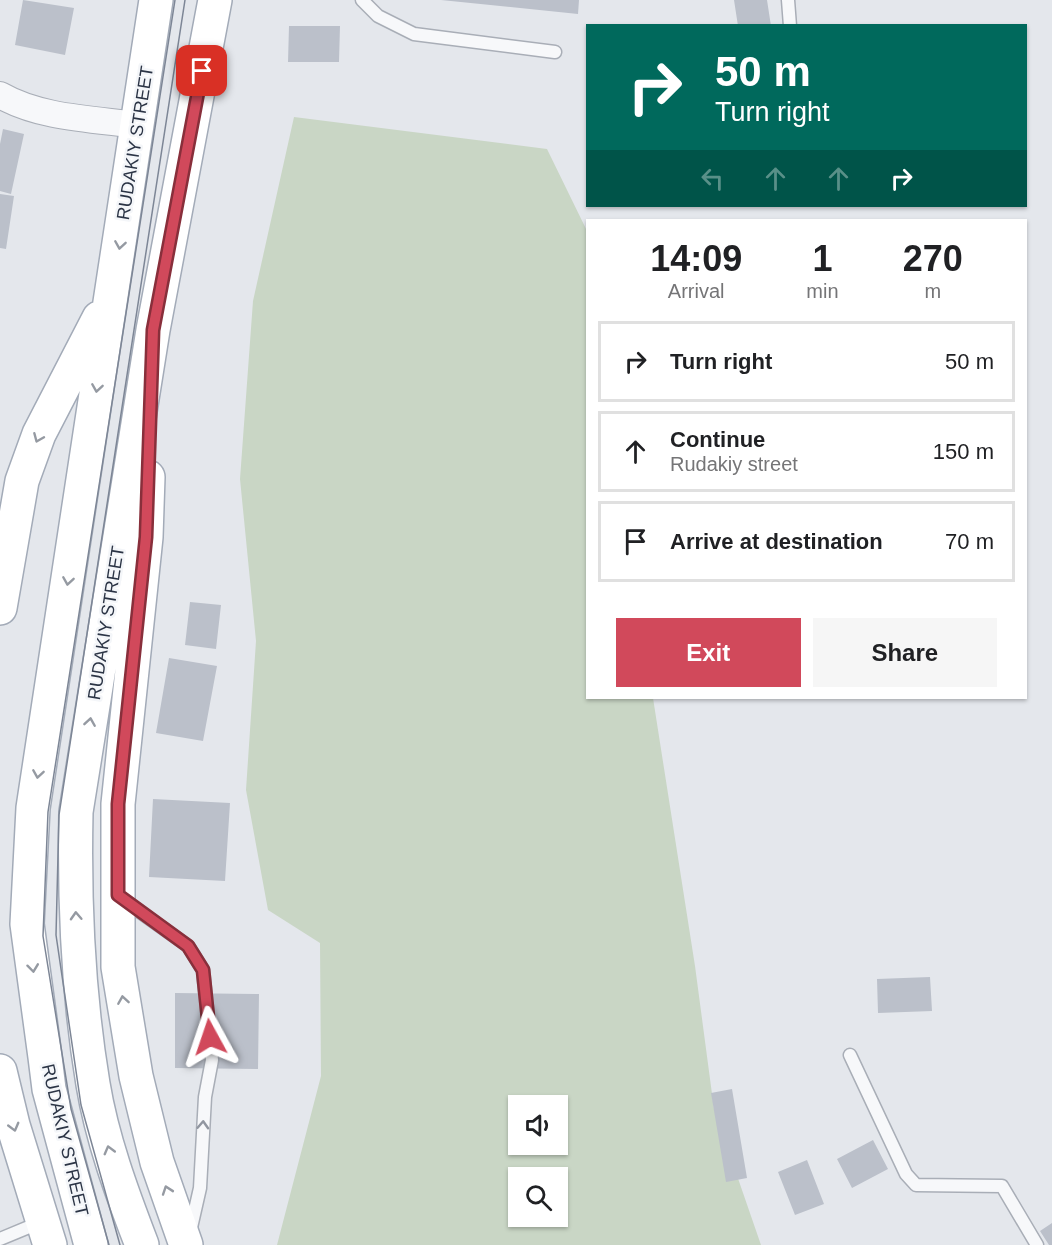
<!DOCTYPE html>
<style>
body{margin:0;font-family:Arial,sans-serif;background:#f6f6f6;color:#202124;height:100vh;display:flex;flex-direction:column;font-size:22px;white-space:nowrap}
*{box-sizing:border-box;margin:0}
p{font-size:20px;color:#757577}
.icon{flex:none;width:33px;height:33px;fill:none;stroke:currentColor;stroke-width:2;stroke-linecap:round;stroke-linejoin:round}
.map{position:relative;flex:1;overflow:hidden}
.side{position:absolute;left:586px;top:219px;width:441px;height:480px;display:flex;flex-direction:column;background:#fff;border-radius:0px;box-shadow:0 2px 4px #0004}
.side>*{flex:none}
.banner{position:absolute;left:586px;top:24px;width:441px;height:183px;border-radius:0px;box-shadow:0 2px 4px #0004;background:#00695c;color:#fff;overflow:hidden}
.tools{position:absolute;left:508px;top:1095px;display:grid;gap:12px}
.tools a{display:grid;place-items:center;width:60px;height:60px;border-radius:0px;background:#fff;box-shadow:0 2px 4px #0004;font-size:30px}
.pin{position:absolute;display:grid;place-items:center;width:51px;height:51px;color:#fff;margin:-26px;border-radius:12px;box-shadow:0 3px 9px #0006}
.me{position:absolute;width:66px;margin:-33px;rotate:355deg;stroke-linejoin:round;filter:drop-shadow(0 0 4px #0008)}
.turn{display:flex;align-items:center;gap:21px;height:126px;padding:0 30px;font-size:27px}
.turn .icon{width:78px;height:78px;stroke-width:2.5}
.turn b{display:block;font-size:42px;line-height:51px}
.lanes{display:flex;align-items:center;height:57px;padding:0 30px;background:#0003;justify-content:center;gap:30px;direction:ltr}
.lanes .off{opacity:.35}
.eta{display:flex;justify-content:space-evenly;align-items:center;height:102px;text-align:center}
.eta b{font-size:36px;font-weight:800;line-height:42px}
.button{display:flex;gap:12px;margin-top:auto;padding:12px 30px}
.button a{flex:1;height:69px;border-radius:0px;background:#d1495b;color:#fff;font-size:24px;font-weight:800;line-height:69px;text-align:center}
.button a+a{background:#f6f6f6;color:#202124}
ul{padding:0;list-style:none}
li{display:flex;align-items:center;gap:18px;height:81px;margin:0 12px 9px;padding:0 18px;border:3px solid #e0e0e0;border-radius:0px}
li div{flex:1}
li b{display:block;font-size:22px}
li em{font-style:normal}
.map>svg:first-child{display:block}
</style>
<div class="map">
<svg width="1052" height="1245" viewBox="0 0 1052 1245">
<rect width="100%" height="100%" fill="#e4e7ec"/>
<path fill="#c9d6c5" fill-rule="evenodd" d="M294,117l253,32 41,84v465h65l42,268 19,143 47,136h-484l44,-169 -1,-133 -52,-33 -22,-120 10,-149 -16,-162 13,-178zM519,1106h39v38h-39zM519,1178h39v38h-39z"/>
<path fill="#bbc0ca" d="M23,0l51,8 -9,47 -50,-10z
M441,0h138l-1,14z
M734,0h33l4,26h-33z
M289,26h51l-1,36h-51z
M3,129l21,5 -13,60 -11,-3v-47z
M0,194l14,2 -8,53 -6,-1z
M190,602l31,3 -5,44 -31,-4z
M169,658l48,8 -14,75 -47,-8z
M153,799l77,4 -5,78 -76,-4z
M930,977l2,34 -54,2 -1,-34z
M175,993l84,1 -1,75 -83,-1z
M732,1089l15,89 -21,4 -15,-89z
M873,1140l15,29 -36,19 -15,-29z
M807,1160l17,44 -29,11 -17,-43z
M1052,1223v22h-3l-9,-14z"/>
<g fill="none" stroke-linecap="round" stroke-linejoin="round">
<defs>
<path id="lane" d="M362,0l16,16 36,18 141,18
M788,0l2,26
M123,900l65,46 15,24 9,90 -7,37 -5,91 -10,44
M850,1055l56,119 10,11 86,1 35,59
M0,1239l41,-17"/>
<path id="street" d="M0,95c40,23 92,24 138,30"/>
<path id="primary" d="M148,477l-2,60 -28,267v163l18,109 21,86 29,83
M0,608l22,-127 17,-47 60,-116
M0,1071l13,54 37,120
M91,1245l-42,-156 -4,-32 -18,-133 6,-116 123,-808
M142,1245c-20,-52 -40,-106 -49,-161 -15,-90 -19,-181 -17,-272l77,-482 62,-330"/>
</defs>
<use href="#lane" stroke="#a9aeb7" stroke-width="15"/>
<use href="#street" stroke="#a9aeb7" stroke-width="28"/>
<use href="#primary" stroke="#a3abb8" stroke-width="36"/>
<use href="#lane" stroke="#f7f8fa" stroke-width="12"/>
<use href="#street" stroke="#f7f8fa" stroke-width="26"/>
<use href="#primary" stroke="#fff" stroke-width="33"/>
<path stroke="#7d8696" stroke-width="1.5" d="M109,1245l-38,-136 -28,-173 5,-124 127,-812
M120,1245l-39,-140 -25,-170 3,-120 126,-815"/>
</g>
<defs><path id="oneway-chevron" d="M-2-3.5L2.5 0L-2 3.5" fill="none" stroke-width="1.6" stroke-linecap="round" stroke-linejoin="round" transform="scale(1.5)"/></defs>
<g stroke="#959aa2">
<use href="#oneway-chevron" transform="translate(120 245) rotate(99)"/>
<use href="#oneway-chevron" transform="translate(97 388) rotate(99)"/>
<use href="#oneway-chevron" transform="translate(38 438) rotate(113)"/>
<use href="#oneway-chevron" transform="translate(68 581) rotate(99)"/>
<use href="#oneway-chevron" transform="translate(90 722) rotate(-81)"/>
<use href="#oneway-chevron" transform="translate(38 774) rotate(99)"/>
<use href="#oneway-chevron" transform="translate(76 916) rotate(-93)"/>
<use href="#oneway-chevron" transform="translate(33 968) rotate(83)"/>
<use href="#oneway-chevron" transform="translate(123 1000) rotate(-99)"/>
<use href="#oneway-chevron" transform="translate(14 1127) rotate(75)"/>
<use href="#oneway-chevron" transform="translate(109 1150) rotate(-105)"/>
<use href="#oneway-chevron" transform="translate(167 1190) rotate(-109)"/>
</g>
<use stroke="#9196a0" href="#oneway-chevron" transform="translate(203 1125) rotate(-87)"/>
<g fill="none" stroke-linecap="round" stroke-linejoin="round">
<defs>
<path id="route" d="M202,71l-49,259 -7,207 -28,267v91l70,51 15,24 7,67"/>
</defs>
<use href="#route" stroke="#882f3b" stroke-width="15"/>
<use href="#route" stroke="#d1495b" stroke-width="10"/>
</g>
<g text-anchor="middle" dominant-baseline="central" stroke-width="5" stroke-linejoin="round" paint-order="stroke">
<g font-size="18" fill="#2b3445" stroke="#f4f6f9">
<text transform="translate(135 143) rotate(-81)">RUDAKIY STREET</text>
<text transform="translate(106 623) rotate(-81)">RUDAKIY STREET</text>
<text transform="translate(65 1140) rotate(77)">RUDAKIY STREET</text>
</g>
</g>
</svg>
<div class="tools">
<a><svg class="icon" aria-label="sound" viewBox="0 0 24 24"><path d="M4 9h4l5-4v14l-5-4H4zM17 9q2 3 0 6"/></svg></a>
<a><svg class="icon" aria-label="search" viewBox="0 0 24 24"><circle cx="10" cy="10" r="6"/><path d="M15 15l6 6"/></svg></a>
</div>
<div class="pin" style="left:202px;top:71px;background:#d93025"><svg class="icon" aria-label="arrive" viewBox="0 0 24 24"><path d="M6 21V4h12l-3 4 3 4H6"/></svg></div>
<svg class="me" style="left:210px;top:1037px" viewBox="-20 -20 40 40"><path d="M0-17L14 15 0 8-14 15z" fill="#d1495b" stroke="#fff" stroke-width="4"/></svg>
<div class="banner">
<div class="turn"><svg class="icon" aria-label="right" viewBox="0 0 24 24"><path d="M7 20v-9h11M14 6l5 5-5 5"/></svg><div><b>50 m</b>Turn right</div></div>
<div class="lanes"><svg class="icon off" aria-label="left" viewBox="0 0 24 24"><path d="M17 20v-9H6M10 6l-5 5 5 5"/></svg><svg class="icon off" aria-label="ahead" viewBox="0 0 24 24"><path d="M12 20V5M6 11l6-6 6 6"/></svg><svg class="icon off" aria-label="ahead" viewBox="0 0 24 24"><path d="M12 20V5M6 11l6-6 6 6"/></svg><svg class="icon" aria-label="right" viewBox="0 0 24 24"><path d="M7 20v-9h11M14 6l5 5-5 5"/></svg></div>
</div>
<section class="side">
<div class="eta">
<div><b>14:09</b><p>Arrival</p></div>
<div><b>1</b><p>min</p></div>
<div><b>270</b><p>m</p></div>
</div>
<ul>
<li><svg class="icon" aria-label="right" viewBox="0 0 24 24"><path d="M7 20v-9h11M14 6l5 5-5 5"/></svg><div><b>Turn right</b></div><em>50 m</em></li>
<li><svg class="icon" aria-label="ahead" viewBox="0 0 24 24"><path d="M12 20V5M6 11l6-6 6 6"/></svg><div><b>Continue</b><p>Rudakiy street</p></div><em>150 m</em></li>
<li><svg class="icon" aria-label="arrive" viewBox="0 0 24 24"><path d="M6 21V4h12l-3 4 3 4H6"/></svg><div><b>Arrive at destination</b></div><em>70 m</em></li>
</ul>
<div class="button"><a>Exit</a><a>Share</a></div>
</section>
</div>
